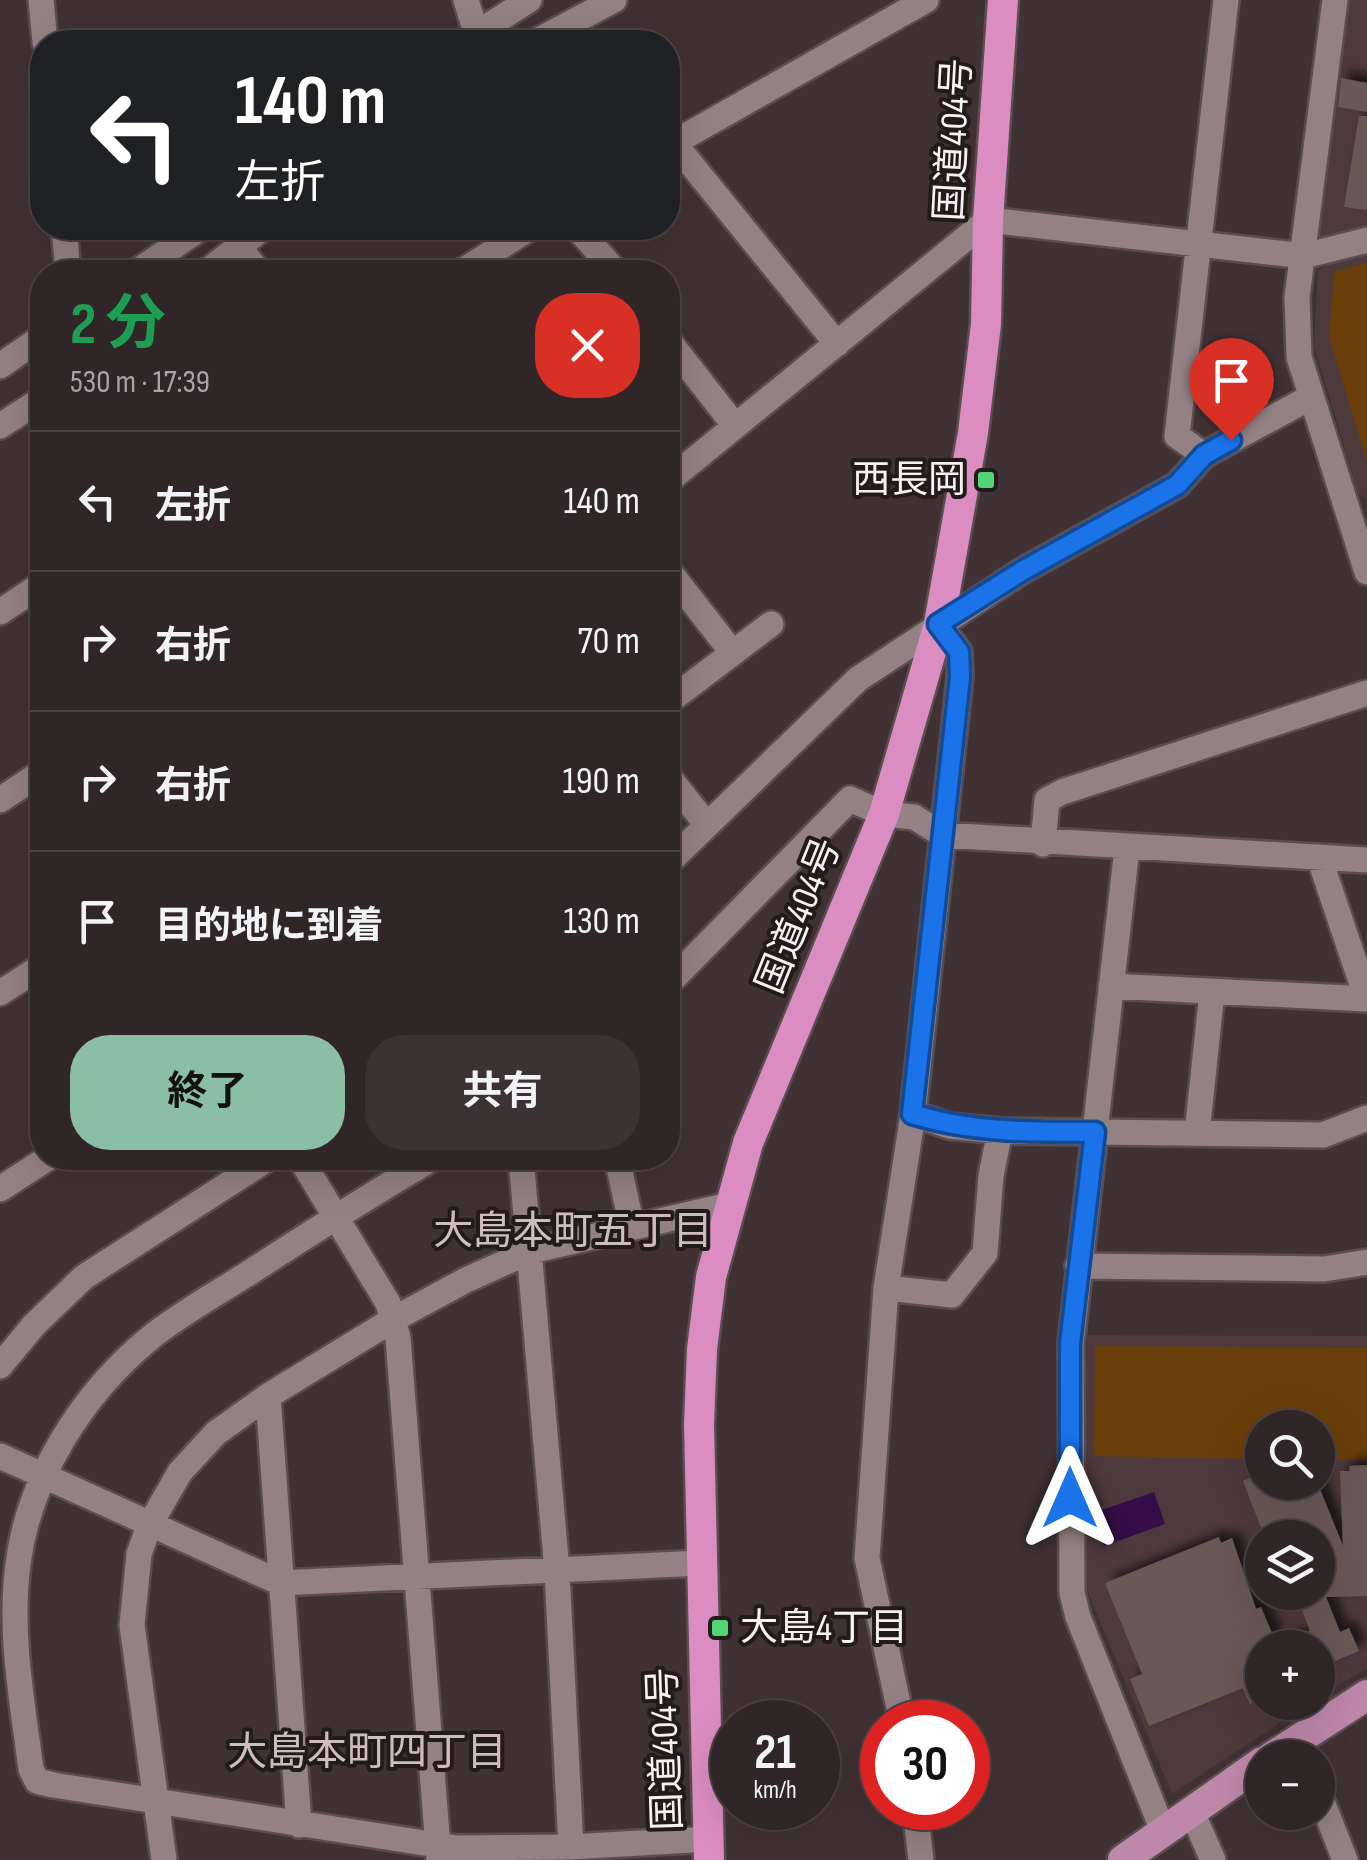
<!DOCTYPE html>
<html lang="ja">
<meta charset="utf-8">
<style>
body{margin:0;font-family:"Sofia Sans Condensed","Noto Sans JP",sans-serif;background:#3c3133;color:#f1f3f6;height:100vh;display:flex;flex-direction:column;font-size:38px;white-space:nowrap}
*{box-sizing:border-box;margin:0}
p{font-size:32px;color:#a8a5a7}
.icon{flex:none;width:55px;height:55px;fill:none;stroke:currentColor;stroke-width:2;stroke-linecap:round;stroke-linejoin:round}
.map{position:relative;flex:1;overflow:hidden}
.side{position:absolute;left:30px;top:260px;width:650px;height:910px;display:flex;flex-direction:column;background:#302527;border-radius:40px;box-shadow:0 10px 40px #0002,0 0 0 2px #4b4244}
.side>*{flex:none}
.hud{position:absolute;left:30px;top:30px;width:650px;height:210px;border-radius:40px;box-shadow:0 10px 40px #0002,0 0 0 2px #4b4244;background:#202124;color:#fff;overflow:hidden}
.fabs{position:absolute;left:1245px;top:1410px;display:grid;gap:20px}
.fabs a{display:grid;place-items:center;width:90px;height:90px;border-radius:50%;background:#302527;box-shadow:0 10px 40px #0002,0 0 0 2px #4b4244;font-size:50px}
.speed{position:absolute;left:710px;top:1700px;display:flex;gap:20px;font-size:50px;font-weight:700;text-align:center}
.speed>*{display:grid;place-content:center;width:130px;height:130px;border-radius:50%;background:#302527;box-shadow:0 10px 40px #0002,0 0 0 2px #4b4244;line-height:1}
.speed small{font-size:25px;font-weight:400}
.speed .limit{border:15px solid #d22;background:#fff;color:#111}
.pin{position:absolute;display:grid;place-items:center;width:85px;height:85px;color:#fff;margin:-102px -42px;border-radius:50% 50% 50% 0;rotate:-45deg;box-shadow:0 0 10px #0007}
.pin .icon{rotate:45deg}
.me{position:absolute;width:110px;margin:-55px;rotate:0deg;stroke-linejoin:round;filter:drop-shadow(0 0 8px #0008)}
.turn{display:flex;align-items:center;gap:35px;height:210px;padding:0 40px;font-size:45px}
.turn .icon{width:130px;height:130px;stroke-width:2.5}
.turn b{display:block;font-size:70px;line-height:85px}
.round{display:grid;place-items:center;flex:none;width:105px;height:105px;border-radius:40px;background:#3c3133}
.head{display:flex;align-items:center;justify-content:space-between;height:170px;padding:0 40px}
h1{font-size:60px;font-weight:700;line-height:75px;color:#1e9e55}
.button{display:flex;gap:20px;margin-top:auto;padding:20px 40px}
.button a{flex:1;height:115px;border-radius:40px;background:#8abfa5;color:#111;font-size:40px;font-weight:700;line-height:115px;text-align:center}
.button a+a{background:#3c3133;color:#f1f3f6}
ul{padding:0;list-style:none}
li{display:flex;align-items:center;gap:30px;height:140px;padding:0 40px;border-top:2px solid #4b4244}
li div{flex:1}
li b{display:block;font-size:38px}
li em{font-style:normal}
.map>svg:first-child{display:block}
</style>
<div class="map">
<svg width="1367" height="1860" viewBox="0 0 1367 1860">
<defs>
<filter id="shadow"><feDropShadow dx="8" dy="-8" stdDeviation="5" flood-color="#0009"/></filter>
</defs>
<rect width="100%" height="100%" fill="#403134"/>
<path fill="#4e393d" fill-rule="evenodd" d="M1347,0h20v233l-41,9 -10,-8z
M1367,253v246h-1l-8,-6 -44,-147 4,-75 15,-9z
M1087,1335l280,1v332l-49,30v-50h-56v54l48,1 -138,91 -91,-218zM1262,1428h56v54h-56zM1262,1538h56v54h-56z"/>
<path fill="#6a3e09" d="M1367,263v199l-38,-125 5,-65z
M1095,1346l272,2v112l-49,-1v-31h-56v31l-168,-3z"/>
<path fill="#340d49" d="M1154,1492l11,32 -61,22 -11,-33z"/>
<path fill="#695955" filter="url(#shadow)" d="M1341,78l26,5v29l-29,-5z
M1359,116h8v94l-23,-3z
M1367,1465v131l-41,1 14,35 9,-4 10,23 -41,17v-20h-56v51l-12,5 -7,-16 -94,38 -19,-47 12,-5 -37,-91 114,-46 2,6 11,-5 24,71 5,-2 16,38 33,-14 -15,-39h23v-54h-53l-22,-57 19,-8v9h13l4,10 24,-10h14l26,64 -3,-75h10l-1,-5z"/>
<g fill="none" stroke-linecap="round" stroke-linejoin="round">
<defs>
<path id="minor" d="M41,0l4,42
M466,0l13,42
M1335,0l-38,297 2,60 68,215
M463,42l66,-42
M535,42l79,-42
M674,143l163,201
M668,146l258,-146
M64,228l4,44
M577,228l39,44
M238,246l21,26
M136,272l65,-44
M206,272l57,-44
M461,272l69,-44
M668,340l67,86
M0,366l42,-29
M0,426l42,-27
M1204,455l-27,-19 49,-436
M668,481l320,-261 316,36 63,-16
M668,570l64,82
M0,612l42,-28
M668,702l103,-78
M668,776l39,49
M0,800l42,-28
M1043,844l4,-44 15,-8 305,-99
M1127,848l-56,496 1,249 6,24 85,214
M1319,857l48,142
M668,863l190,-184 164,-108 155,-86 27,-30 107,-58
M668,984l182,-185 34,15 30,3 29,18 424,25
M1111,986l256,13
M0,993l42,-27
M913,1114l36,12 51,5 95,1 228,3 44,-17
M1197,1133l15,-141
M300,1158l88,145 10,35 41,522
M433,1158c-61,36 -121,74 -181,113 -34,22 -71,42 -102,67 -67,55 -121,139 -132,226 -9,69 4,136 13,205l6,12 16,4 404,63 114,-1 138,-8
M521,1158l36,413 14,276
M617,1158l15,69
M0,1189l48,-31
M1078,1266l246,3 43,-7
M886,1288l66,7 33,-42 6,-77 9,-45
M0,1366l34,-41 50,-48 185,-119
M268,1396l31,429
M0,1456l281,127 420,-20
M902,1722l-35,-164 19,-270 27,-174 47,-437 -1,-25 -20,-28
M1318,1791l27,69
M915,1808l6,52
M1191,1810l22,50
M164,1860l-32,-235 7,-71 10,-28 31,-54 36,-39 52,-37 126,-77 72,-39 65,-29 198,-46"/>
<path id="major" d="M1270,1758l97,-63
M1123,1860l139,-98"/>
<path id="highway" d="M709,1860l-10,-436 3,-75 9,-72 37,-134 136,-329 55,-190 34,-191 13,-109 2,-104 15,-220"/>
</defs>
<use href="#minor" stroke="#5a4d4f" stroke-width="30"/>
<use href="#major" stroke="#5a4d4f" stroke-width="35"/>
<use href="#highway" stroke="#5a4d4f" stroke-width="35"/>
<use href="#minor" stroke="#938184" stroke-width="25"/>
<use href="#major" stroke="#be88a9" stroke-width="30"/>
<use href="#highway" stroke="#db8dc2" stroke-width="30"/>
</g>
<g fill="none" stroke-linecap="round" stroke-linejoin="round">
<defs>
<path id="route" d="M1070,1498v-154l25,-212c-62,0 -123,1 -183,-18l48,-437 -1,-25 -21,-28 84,-53 155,-86 27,-30 27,-15"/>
</defs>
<use href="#route" stroke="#114b97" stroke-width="25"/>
<use href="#route" stroke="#1a73e8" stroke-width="18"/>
</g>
<g fill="#50d674" stroke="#221b1c" stroke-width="4">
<rect x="976" y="470" width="20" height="20" rx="5"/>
<rect x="710" y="1618" width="20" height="20" rx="5"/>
</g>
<g text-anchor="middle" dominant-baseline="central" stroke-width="8" stroke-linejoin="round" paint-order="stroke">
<g font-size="38" fill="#faf0f2" stroke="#221b1c">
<text transform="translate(954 140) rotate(-87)">国道404号</text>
<text transform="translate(799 916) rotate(-68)">国道404号</text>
<text transform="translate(666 1749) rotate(-92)">国道404号</text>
</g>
<g font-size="38" fill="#faf0f2" stroke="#221b1c" text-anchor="end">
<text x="966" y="480">西長岡</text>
<text x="740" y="1628" text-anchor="start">大島4丁目</text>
</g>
<g font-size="40" fill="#cfbcbf" stroke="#221b1c">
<text x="573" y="1232">大島本町五丁目</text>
<text x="367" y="1753">大島本町四丁目</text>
</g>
</g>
</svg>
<div class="fabs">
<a><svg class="icon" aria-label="search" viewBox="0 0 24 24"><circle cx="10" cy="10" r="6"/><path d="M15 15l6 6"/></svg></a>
<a><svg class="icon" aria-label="layers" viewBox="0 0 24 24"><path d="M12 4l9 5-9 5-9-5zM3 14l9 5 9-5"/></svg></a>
<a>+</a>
<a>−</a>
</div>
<div class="speed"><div>21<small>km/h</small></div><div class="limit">30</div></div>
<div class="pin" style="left:1231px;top:440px;background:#d93025"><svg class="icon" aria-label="arrive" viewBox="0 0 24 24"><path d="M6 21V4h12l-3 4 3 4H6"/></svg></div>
<svg class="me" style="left:1070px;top:1498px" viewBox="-20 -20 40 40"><path d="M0-17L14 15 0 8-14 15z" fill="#1a73e8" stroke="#fff" stroke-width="4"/></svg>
<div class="hud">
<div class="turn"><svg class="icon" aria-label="left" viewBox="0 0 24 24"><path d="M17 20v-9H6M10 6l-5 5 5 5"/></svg><div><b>140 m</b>左折</div></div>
</div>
<section class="side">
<div class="head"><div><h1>2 分</h1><p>530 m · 17:39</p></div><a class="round" style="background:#d93025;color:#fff"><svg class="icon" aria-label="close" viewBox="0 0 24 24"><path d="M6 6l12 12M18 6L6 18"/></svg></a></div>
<ul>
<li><svg class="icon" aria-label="left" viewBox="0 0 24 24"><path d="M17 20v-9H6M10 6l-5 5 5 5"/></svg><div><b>左折</b></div><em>140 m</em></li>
<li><svg class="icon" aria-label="right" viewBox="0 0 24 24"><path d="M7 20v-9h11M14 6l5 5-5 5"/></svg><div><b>右折</b></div><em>70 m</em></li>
<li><svg class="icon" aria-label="right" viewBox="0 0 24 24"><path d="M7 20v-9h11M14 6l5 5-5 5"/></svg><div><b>右折</b></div><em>190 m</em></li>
<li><svg class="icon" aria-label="arrive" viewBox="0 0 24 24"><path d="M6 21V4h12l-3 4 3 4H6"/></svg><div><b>目的地に到着</b></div><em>130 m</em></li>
</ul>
<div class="button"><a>終了</a><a>共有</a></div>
</section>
</div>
